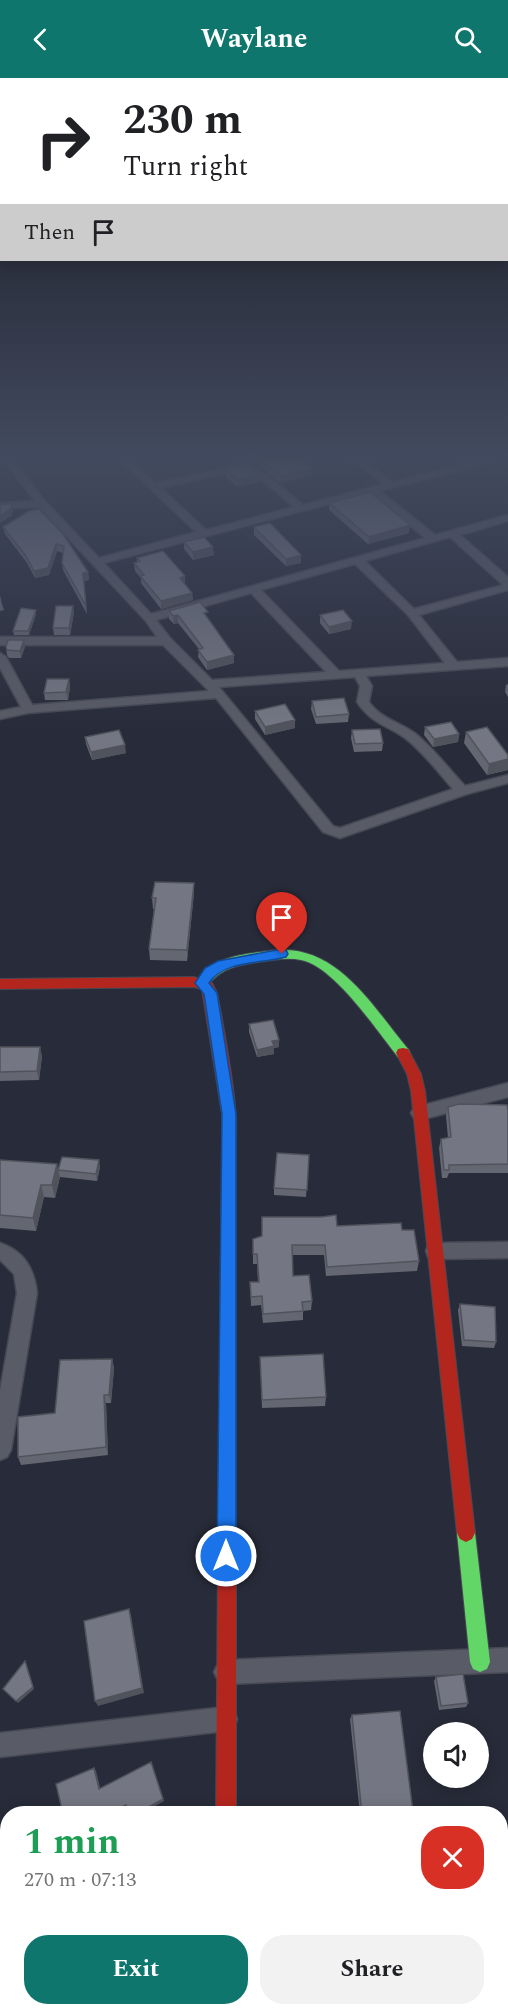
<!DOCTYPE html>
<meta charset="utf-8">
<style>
body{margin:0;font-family:Spectral,serif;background:#f2f2f2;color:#202124;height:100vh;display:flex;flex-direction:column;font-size:22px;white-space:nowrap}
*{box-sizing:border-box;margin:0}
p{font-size:20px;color:#757577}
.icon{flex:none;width:33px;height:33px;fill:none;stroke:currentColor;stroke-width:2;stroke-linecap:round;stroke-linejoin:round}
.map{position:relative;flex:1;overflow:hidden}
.drawer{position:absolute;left:0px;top:1728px;width:508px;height:210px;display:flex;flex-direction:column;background:#fff;border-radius:24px 24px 0 0;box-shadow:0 3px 15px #0003}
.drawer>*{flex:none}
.top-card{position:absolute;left:0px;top:0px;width:508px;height:183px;box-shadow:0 3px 15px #0003;background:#fff;color:#202124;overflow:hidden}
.tools{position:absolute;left:423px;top:1644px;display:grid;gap:12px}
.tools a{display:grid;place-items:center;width:66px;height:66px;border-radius:50%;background:#fff;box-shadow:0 3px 15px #0003;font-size:30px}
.pin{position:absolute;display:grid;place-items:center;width:51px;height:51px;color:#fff;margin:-62px -26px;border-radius:50% 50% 50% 0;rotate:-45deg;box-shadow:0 0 6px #0007}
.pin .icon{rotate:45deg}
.me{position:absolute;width:66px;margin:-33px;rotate:0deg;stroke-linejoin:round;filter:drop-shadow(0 0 4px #0008)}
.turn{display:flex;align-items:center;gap:21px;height:126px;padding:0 24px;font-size:27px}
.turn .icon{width:78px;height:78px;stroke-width:2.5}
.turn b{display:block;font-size:42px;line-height:51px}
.then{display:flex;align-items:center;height:57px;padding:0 24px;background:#0003;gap:12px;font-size:22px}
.round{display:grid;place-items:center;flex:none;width:63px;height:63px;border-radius:24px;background:#f2f2f2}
.overview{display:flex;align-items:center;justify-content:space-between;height:102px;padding:0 24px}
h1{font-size:36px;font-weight:700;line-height:45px;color:#1e9e55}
.primary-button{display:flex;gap:12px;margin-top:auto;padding:12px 24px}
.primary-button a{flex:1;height:69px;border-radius:24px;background:#0f766e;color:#fff;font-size:24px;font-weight:700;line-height:69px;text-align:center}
.primary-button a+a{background:#f2f2f2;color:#202124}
header{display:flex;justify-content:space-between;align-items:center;height:78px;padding:0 24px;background:#0f766e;color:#fff;font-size:27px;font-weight:700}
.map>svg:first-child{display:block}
</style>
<header><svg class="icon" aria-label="back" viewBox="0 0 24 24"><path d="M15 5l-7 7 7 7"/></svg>Waylane<svg class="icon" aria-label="search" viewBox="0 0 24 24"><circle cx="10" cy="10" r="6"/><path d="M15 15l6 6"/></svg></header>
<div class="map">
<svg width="508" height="1938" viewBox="0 0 508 1938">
<rect width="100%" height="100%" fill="#282b39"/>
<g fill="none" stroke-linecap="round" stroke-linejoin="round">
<defs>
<path id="street" d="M3,382h10l33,42 53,56 97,-26 -76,-72h10l26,23 86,-19 -4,-4h11l54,45 80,-21 -31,-24h11l30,22 84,-22h16l-2,2 -111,29 55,44 73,-20v6l-48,14 48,42v13l-89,25 38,47 51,-4v8l-142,10 6,10 -3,16c12,17 31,20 47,32 18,15 33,35 49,52l43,-11v8l-41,11 -127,44 -17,-6 -107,-134 -188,15 -28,6v-8l21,-4 -21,-39v-15l6,4 26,48 177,-14 -46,-46h-163v-8h157l-12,-17 -106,-113 -39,2v-6l35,-2zM247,390l47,39 -88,23 -45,-42zM371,415l54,45 -274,76 -47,-51zM450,459l53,48 -89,24 -49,-48zM355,486l53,51 37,48 -106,8 -78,-81zM251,515l75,79 -114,8 -42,-42 -14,-18zM355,599l5,9 -3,16c15,22 28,22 48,36 18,14 33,34 48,51l-113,39 -7,-2 -114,-139z
M508,1005v14l-88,23 -6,-2 -3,-5 3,-5 6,-2z
M508,1164v16l-73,1 -7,-2 -2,-6 2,-6 7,-2z
M0,1165c24,8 34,25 37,50l-26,157 -4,7 -7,3v-69l17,-98 -3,-19 -14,-14z
M508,1570v24l-282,12 -8,-4 -4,-8 4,-8 8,-4z
M225,1629l9,3 3,9 -3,9 -9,3 -225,26v-24z
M501,1888h7v28h-7z
M213,1930h36l-4,8h-29z"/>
<path id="fast" d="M276,872c62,-5 97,57 132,99l2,4 -2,4h-10c-21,-26 -64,-91 -97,-97 -14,-3 -28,0 -42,2 -22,3 -38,6 -52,24h-10l-1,-3c16,-28 51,-29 80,-33z
M466,1446l6,3 3,6 15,129 -3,7 -7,3 -7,-3 -3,-7 -13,-129 3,-6z"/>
<path id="slow" d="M229,1057l5,2 2,4v425l-3,6 -6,3 -6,-3 -3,-6 4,-425 2,-4z"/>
<path id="jam" d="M194,899l18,6 5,10c5,26 26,134 17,152l-5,2 -5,-2 -2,-4v-27l-20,-125 -8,-2 -194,2v-10z
M403,970l5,1 13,25 4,17 50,442 -3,6 -6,3 -6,-3 -3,-6 -46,-442 -4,-17 -11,-21 2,-4z
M227,1479l6,3 3,6v248h-20l2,-248 3,-6z"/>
</defs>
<use href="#street" stroke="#464854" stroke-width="3"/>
<use href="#fast" stroke="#464854" stroke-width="2"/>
<use href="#slow" stroke="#464854" stroke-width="2"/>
<use href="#jam" stroke="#464854" stroke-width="2"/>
<use href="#street" fill="#595b66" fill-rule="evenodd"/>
<use href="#fast" fill="#63d668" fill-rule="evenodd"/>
<use href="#slow" fill="#ff974d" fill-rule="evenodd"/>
<use href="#jam" fill="#b3261e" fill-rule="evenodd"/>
</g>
<path fill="#646671" d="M261,383l51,7v7l-32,8 -19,-16z
M225,391l35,5v7l-22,6 -13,-11z
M329,425l80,30 -41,11 -39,-34z
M39,431l49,63 1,8 -5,1 3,33 -24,-44 -1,-7 1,-10 -6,-2 -8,24 -14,3 -8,-15 -22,-29 -2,-7z
M254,449l47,28v8l-15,3 -32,-31z
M184,464l30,13 -21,5 -9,-11z
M137,480l48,26 7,9 1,7 -32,9 -20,-26v-5l-6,-7 -1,-8 3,-1z
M0,517l2,9 2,6 -4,1z
M36,532v4l-7,21h-15l-1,-4z
M169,533l40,8 25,44 -27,7 -9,-13 1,-8 -21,-26 -4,1 -5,-5z
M74,534l-4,23h-16l-1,-7z
M320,537l31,14 -22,5 -9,-11z
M6,569h19l-4,11h-12l-2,-3z
M69,601l1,8 -2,13h-23l-1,-7z
M508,606v13l-3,-5 1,-7z
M312,623l37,13 -1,8 -32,2 -5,-15z
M255,633l40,17 -30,7 -10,-16z
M425,649l34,7 -1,8 -25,5 -9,-12z
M352,652l31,13 -1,8 -28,1 -3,-14z
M466,654l42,23v15l-21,5 -23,-32z
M85,659l41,16 -34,7 -6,-16z
M194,815l-7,68 -37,-1 -1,-11 5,-40h-1l-1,-11z
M249,946l30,23 -5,1v6l-17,3 -8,-25z
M0,969l42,9 -3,24 -39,1z
M448,1029l60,3v63h-59l-2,5h-5l-3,-30 2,-9 7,-1 -2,-22z
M309,1077l-3,42 -32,-2v-7z
M0,1082l58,10 42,-3 -3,14 -37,-4 -5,21 -11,-1 -8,34 -36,-3z
M337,1148l65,4 17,31 -2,10 -91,5 -2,-21h-31v21l19,25 -1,9 -8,1v9l-40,3 -2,-18 -10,1 -1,-24h8l-1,-18h-4v-25z
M460,1226l36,38 -2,6 -32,-2 -4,-36z
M260,1279l66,40 -1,9 -63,2z
M112,1281l2,9 -3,35h-5l2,52 -87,10 -3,-8 37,-44z
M436,1599l32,26 -2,4 -27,3 -5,-29z
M352,1637l61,97 -1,2h-52l-10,-95z"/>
<path fill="#51535c" d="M312,390v7l-32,8v-7z
M260,396v7l-22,6v-7z
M12,426l1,7 -1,5 -12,7v-7z
M410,447l-1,8 -41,11 1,-7z
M56,466l1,7 -8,24 -14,3 -1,-7z
M213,469l1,8 -21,5v-8z
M301,477v8l-15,3v-7z
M88,494l1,8 -5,1 3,33 -4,-41z
M185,498v8l-5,-6z
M192,515l1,7 -32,9v-8z
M73,528l1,6 -4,23 -1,-7z
M36,532v4l-7,21 -1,-4z
M178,537v8l-4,1 -1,-8z
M352,543l-1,8 -22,5v-7z
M24,562l1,7 -4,11 -1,-7z
M234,577v8l-27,7v-8z
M69,601l1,8 -2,13 -2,-8z
M295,642v8l-30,7v-8z
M459,656l-1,8 -25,5 1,-8z
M125,667l1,8 -34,7 -1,-8z
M508,681v11l-21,5 2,-11z
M194,805v10l-7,68v-11z
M279,962v7l-5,1v6l-17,3v-7l15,-9z
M40,969l2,9 -3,24 -2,-9z
M99,1082l1,7 -3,14 -1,-7z
M57,1086l3,13 -5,21 -3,-13z
M41,1107l3,12 -8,34 -3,-13z
M112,1281l2,9 -3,35 -2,-8z
M104,1317l2,8 2,52 -2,-8z
M129,1531l2,6 13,78 -46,13 -3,-5z
M25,1583l9,28 -16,14 -2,-2z
M151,1684l13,39 -23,13h-5z
M94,1690l2,3 5,20 -2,-2z
M126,1727l1,2 -14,7h-7z
M0,1836l3,1 5,12v11l-8,-21z
M24,1930h4l-11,8h-4z"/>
<path fill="#747783" stroke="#51535c" stroke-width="1.5" d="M263,382h38l11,8 -32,8 -19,-15z
M247,386l13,10 -22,6 -13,-11z
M370,414l40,33 -41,12 -40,-34z
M0,426h12l-1,5 -11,7z
M39,431l24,25 25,38 -5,1 3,33 -24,-43 2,-17 -8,-2 -8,24 -14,3 -8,-15 -23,-29 26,-16z
M270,445l31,32 -15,4 -32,-32z
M204,459l9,10 -20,5 -9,-10z
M163,473l22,25 -5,2 12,15 -31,8 -21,-25 4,-1 -10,-12 6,-2 -3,-3z
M200,524l8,10 -4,1 30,42 -27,7 -9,-12 5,-2 -25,-33 -5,1 -4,-5z
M56,528h17l-4,22h-16z
M21,530l15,2 -8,21h-15z
M343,532l9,11 -23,6 -9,-12z
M8,562h16l-4,11 -13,-1 -1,-3z
M47,601h22l-3,13 -22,1z
M344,620l5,16 -33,3 -4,-16z
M285,626l10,16 -30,7 -10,-16z
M451,644l8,12 -25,5 -9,-12z
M487,649l21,28v4l-19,5 -23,-32z
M380,651l3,14 -28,1 -3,-14z
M119,652l6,15 -34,7 -6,-15z
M155,804l39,1 -7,67 -38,-1 7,-51h-4z
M273,942l6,20 -7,1 2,5 -17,4 -8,-26z
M0,969h40l-3,24 -37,1z
M459,1026l48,1 1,5v54l-59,1v5h-5l-3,-31 10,-2 -3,-30z
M277,1075l32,2 -2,35 -33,-2z
M62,1079l37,3 -3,14 -38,-4z
M0,1082l57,4 -5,21h-11l-8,33 -33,-3z
M336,1137l1,11 64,-3 1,7h12l5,31 -92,6 -2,-22h-33l1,31 16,-1 3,26 -10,1 1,9 -40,3 -1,-18 -11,1 -1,-15h9l-2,-28h-4v-15l9,-3v-19h59z
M460,1226l35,3 1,35 -32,-2z
M323,1276l3,43 -64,3 -2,-43z
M112,1281l-3,36h-5l2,52 -88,10v-40l37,-4 5,-53z
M129,1531l13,79 -47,13 -11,-80z
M25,1583l8,26 -17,14 -13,-12z
M463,1596l5,29 -27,3 -5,-29z
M400,1633l13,101 -18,2h-33l-10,-99z
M151,1684l12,37 -27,15h-7l-3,-9 -20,9h-43l-7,-30 38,-16 5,21z
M0,1839l8,21v70h16l-11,8h-13z
M58,1930h56l-4,8h-48z"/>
<linearGradient id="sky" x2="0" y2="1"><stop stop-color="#16181f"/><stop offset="0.58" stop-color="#424a5f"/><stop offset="1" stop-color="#424a5f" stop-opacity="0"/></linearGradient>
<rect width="508" height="653" fill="url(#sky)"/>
<path fill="#1a73e8" stroke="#114b97" stroke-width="1.5" d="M282,871l4,1 2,4 -2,3c-24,7 -62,3 -77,26l8,10 19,121v442l-3,6 -7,3 -6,-3 -3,-6 5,-442 -18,-120 -9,-11 10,-15 13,-7z"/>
</svg>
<div class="tools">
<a><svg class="icon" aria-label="sound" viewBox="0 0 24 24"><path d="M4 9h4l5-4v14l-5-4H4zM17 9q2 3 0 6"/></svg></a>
</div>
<div class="pin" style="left:282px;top:876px;background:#d93025"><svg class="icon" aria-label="arrive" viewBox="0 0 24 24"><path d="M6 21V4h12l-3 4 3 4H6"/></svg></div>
<svg class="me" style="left:226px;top:1478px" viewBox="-20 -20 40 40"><circle r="17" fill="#1a73e8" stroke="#fff" stroke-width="3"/><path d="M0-11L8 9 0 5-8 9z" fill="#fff"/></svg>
<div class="top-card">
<div class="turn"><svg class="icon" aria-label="right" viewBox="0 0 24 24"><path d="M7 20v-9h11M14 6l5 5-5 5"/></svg><div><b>230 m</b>Turn right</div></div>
<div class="then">Then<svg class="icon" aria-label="arrive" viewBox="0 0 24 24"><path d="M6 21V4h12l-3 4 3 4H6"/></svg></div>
</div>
<section class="drawer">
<div class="overview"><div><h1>1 min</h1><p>270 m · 07:13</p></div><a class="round" style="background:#d93025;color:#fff"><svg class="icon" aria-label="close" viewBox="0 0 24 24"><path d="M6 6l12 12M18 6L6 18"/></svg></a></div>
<div class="primary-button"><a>Exit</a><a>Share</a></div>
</section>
</div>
